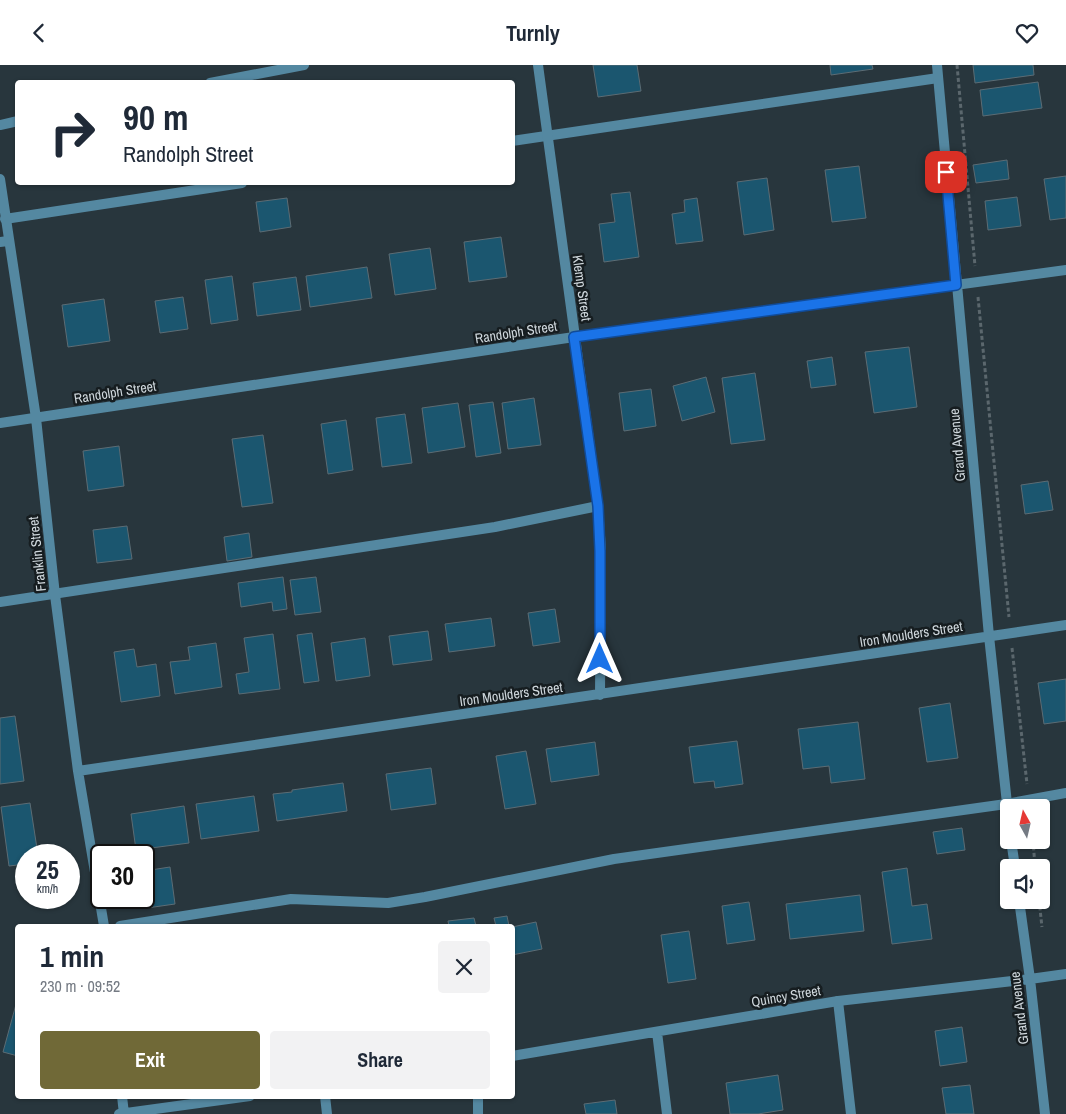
<!DOCTYPE html>
<meta charset="utf-8">
<style>
body{margin:0;font-family:"Archivo Narrow",sans-serif;background:#f2f2f3;color:#1f2937;height:100vh;display:flex;flex-direction:column;font-size:19px;white-space:nowrap}
*{box-sizing:border-box;margin:0}
p{font-size:16px;color:#747a83}
.icon{flex:none;width:28px;height:28px;fill:none;stroke:currentColor;stroke-width:2;stroke-linecap:round;stroke-linejoin:round}
.map{position:relative;flex:1;overflow:hidden}
.side{position:absolute;left:15px;top:859px;width:500px;height:175px;display:flex;flex-direction:column;background:#fff;border-radius:5px;box-shadow:0 1px 4px #0004}
.side>*{flex:none}
.banner{position:absolute;left:15px;top:15px;width:500px;height:105px;border-radius:5px;box-shadow:0 1px 4px #0004;background:#fff;color:#1f2937;overflow:hidden}
.needle{width:32px;rotate:352deg}
.fabs{position:absolute;left:1000px;top:734px;display:grid;gap:10px}
.fabs a{display:grid;place-items:center;width:50px;height:50px;border-radius:5px;background:#fff;box-shadow:0 1px 4px #0004;font-size:25px}
.speed{position:absolute;left:15px;top:779px;display:flex;gap:10px;font-size:25px;font-weight:700;text-align:center}
.speed>*{display:grid;place-content:center;width:65px;height:65px;border-radius:50%;background:#fff;box-shadow:0 1px 4px #0004;line-height:1}
.speed small{font-size:12px;font-weight:400}
.speed .limit{border:2px solid #111;border-radius:8px;background:#fff;color:#111}
.pin{position:absolute;display:grid;place-items:center;width:42px;height:42px;color:#fff;margin:-21px;border-radius:10px;box-shadow:0 2px 8px #0006}
.me{position:absolute;width:55px;margin:-28px;rotate:0deg;stroke-linejoin:round;filter:drop-shadow(0 0 4px #0008)}
.turn{display:flex;align-items:center;gap:18px;height:105px;padding:0 25px;font-size:22px}
.turn .icon{width:65px;height:65px;stroke-width:2.5}
.turn b{display:block;font-size:35px;line-height:42px}
.round{display:grid;place-items:center;flex:none;width:52px;height:52px;border-radius:5px;background:#f2f2f3}
.headline{display:flex;align-items:center;justify-content:space-between;height:85px;padding:0 25px}
h1{font-size:30px;font-weight:700;line-height:38px}
.cta{display:flex;gap:10px;margin-top:auto;padding:10px 25px}
.cta a{flex:1;height:58px;border-radius:5px;background:#706937;color:#fff;font-size:20px;font-weight:700;line-height:58px;text-align:center}
.cta a+a{background:#f2f2f3;color:#1f2937}
header{display:flex;justify-content:space-between;align-items:center;height:65px;padding:0 25px;background:#fff;font-size:22px;font-weight:700}
.map>svg:first-child{display:block}
</style>
<header><svg class="icon" aria-label="back" viewBox="0 0 24 24"><path d="M15 5l-7 7 7 7"/></svg>Turnly<svg class="icon" aria-label="heart" viewBox="0 0 24 24"><path d="M12 20l-8-8c-3-5 5-10 8-4 3-6 11-1 8 4z"/></svg></header>
<div class="map">
<svg width="1066" height="1049" viewBox="0 0 1066 1049">
<rect width="100%" height="100%" fill="#28363d"/>
<path fill="#1b566f" stroke="#5c6c74" d="M593,0h44l4,26 -43,6z
M830,0h42l1,4 -42,6z
M973,0h60l1,10 -59,8z
M1038,17l4,26 -59,8 -3,-26z
M1007,95l2,19 -33,4 -3,-18z
M859,101l7,52 -34,4 -7,-52z
M1066,111v42l-16,2 -6,-41z
M767,113l7,52 -30,5 -7,-53z
M630,127l9,65 -35,5 -5,-38 16,-2 -4,-28z
M1017,132l4,29 -33,4 -3,-29z
M287,133l4,29 -31,5 -4,-30z
M697,133l6,43 -27,3 -4,-30 13,-2 -1,-12z
M501,172l6,40 -38,5 -5,-40z
M430,183l6,41 -41,6 -6,-41z
M367,202l5,31 -62,9 -4,-31z
M232,211l6,44 -27,4 -6,-44z
M296,212l5,33 -44,6 -4,-33z
M183,232l5,32 -28,4 -5,-32z
M104,234l6,42 -42,6 -6,-42z
M909,282l8,60 -43,6 -9,-61z
M832,292l4,28 -25,3 -4,-27z
M755,308l10,67 -34,4 -9,-66z
M706,312l9,35 -33,9 -9,-35z
M651,324l5,37 -32,5 -5,-38z
M534,333l7,47 -33,4 -6,-46z
M493,337l8,51 -25,4 -7,-52z
M458,338l7,44 -37,6 -6,-45z
M405,349l7,49 -30,4 -6,-49z
M346,355l7,50 -25,4 -7,-50z
M263,370l10,68 -31,4 -10,-68z
M119,381l5,40 -36,5 -5,-40z
M1048,416l5,29 -28,4 -4,-29z
M127,461l5,33 -35,4 -4,-33z
M249,468l3,24 -25,4 -3,-24z
M283,512l4,32 -14,2 -1,-9 -31,5 -3,-24z
M316,512l5,35 -26,3 -5,-35z
M555,544l5,33 -27,4 -5,-33z
M491,553l4,28 -46,6 -4,-28z
M428,566l4,29 -39,5 -4,-29z
M312,568l7,48 -15,2 -7,-48z
M273,569l7,55 -41,5 -3,-20 13,-2 -5,-34z
M365,573l5,38 -34,5 -5,-38z
M216,578l6,44 -47,7 -5,-32 20,-2 -2,-13z
M134,584l3,18 19,-3 4,32 -39,6 -7,-50z
M1066,614v42l-22,3 -6,-41z
M950,638l8,55 -31,4 -8,-54z
M15,651l9,65 -24,3v-66z
M858,657l7,57 -34,4 -2,-17 -26,3 -5,-40z
M737,676l6,43 -28,4 -1,-7 -20,2 -5,-36z
M595,677l4,33 -48,7 -5,-33z
M526,686l10,53 -31,5 -9,-53z
M431,703l5,36 -45,6 -5,-36z
M343,718l4,28 -70,10 -4,-27 19,-2v-2z
M254,731l5,35 -58,8 -5,-35z
M30,738l8,52h-12v9l-17,2 -8,-59z
M184,741l5,37 -53,7 -5,-36z
M962,763l3,22 -28,4 -4,-22z
M170,802l5,37 -28,4 -3,-21v-16z
M907,803l5,38 15,-2 5,35 -40,5 -10,-72z
M860,830l4,36 -74,8 -4,-35z
M749,837l6,38 -28,4 -5,-38z
M507,851l2,10h-13l-2,-8z
M474,853l2,8h-27l-1,-5z
M536,857l6,27 -30,6v-28z
M689,866l7,48 -28,4 -7,-48z
M18,932v59l-15,-4z
M962,962l5,35 -27,4 -5,-35z
M778,1010l5,35 -25,4h-28l-4,-31z
M970,1020l4,29h-28l-4,-26z
M615,1035l2,14h-31l-2,-10z"/>
<g fill="none" stroke-linecap="round" stroke-linejoin="round">
<path stroke="#5b676d" stroke-width="3" stroke-dasharray="4 2.5" stroke-linecap="butt" d="M957,0l18,201
M978,232l31,320
M1012,583l15,136
M1033,775l2,27
M1039,835l3,27"/>
<path stroke="#5488a1" stroke-width="10" d="M512,76l426,-63
M5,154l237,-36
M0,177l8,-1
M0,537l495,-75 103,-21
M120,861l171,-27 97,4 37,-6 189,-38 392,-55 60,-11
M838,936l13,113
M478,1031v18"/>
<path stroke="#5488a1" stroke-width="10" d="M538,0l60,441 3,44 -1,145
M937,0l52,571 20,186
M210,18l94,-18
M0,60l18,-4
M0,114l36,239 19,177 23,176 26,155
M0,358l574,-86 492,-67
M78,706l988,-146
M1011,775l4,27
M1019,835l11,79 15,135
M657,967l10,82
M512,991l326,-55 192,-22 36,-5
M122,1031l2,18
M325,1031l2,18
M119,1049l131,-18"/>
</g>
<g fill="none" stroke-linecap="round" stroke-linejoin="round">
<defs>
<path id="route" d="M600,594v-108l-2,-45 -24,-169 382,-52 -10,-113"/>
</defs>
<use href="#route" stroke="#114b97" stroke-width="12"/>
<use href="#route" stroke="#1a73e8" stroke-width="9"/>
</g>
<g text-anchor="middle" dominant-baseline="central" stroke-width="5" stroke-linejoin="round" paint-order="stroke">
<g font-size="14" fill="#cfd7dc" stroke="#161d20">
<text transform="translate(582 223) rotate(82)">Klemp Street</text>
<text transform="translate(516 267) rotate(-9)">Randolph Street</text>
<text transform="translate(115 327) rotate(-9)">Randolph Street</text>
<text transform="translate(957 380) rotate(-95)">Grand Avenue</text>
<text transform="translate(37 489) rotate(-96)">Franklin Street</text>
<text transform="translate(911 569) rotate(-9)">Iron Moulders Street</text>
<text transform="translate(511 629) rotate(-8)">Iron Moulders Street</text>
<text transform="translate(786 931) rotate(-10)">Quincy Street</text>
<text transform="translate(1019 943) rotate(-97)">Grand Avenue</text>
</g>
</g>
</svg>
<div class="fabs">
<a><svg class="needle" viewBox="-14 -14 28 28"><path d="M0-13l5 13h-10z" fill="#e53935"/><path d="M0 13l5-13h-10z" fill="#747a83"/></svg></a>
<a><svg class="icon" aria-label="sound" viewBox="0 0 24 24"><path d="M4 9h4l5-4v14l-5-4H4zM17 9q2 3 0 6"/></svg></a>
</div>
<div class="speed"><div>25<small>km/h</small></div><div class="limit">30</div></div>
<div class="pin" style="left:946px;top:107px;background:#d93025"><svg class="icon" aria-label="arrive" viewBox="0 0 24 24"><path d="M6 21V4h12l-3 4 3 4H6"/></svg></div>
<svg class="me" style="left:600px;top:594px" viewBox="-20 -20 40 40"><path d="M0-17L14 15 0 8-14 15z" fill="#1a73e8" stroke="#fff" stroke-width="4"/></svg>
<div class="banner">
<div class="turn"><svg class="icon" aria-label="right" viewBox="0 0 24 24"><path d="M7 20v-9h11M14 6l5 5-5 5"/></svg><div><b>90 m</b>Randolph Street</div></div>
</div>
<section class="side">
<div class="headline"><div><h1>1 min</h1><p>230 m · 09:52</p></div><a class="round"><svg class="icon" aria-label="close" viewBox="0 0 24 24"><path d="M6 6l12 12M18 6L6 18"/></svg></a></div>
<div class="cta"><a>Exit</a><a>Share</a></div>
</section>
</div>
